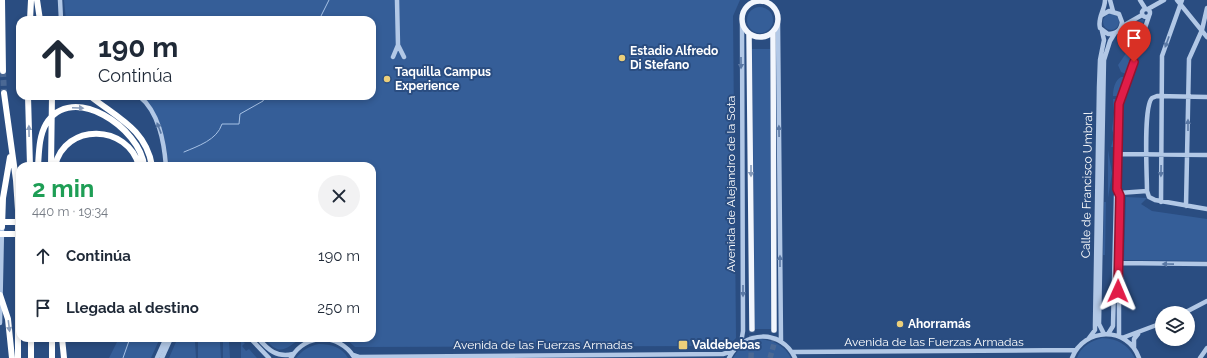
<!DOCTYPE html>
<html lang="es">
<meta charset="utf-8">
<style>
body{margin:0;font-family:Raleway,sans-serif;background:#f2f2f3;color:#1f2937;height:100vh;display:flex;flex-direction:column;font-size:15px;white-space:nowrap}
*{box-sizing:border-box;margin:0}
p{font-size:13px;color:#747a83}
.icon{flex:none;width:22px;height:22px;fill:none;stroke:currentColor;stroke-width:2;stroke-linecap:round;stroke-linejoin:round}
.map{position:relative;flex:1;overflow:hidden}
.drawer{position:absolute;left:16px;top:162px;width:360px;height:180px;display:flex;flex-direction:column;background:#fff;border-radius:12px;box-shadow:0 2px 6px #0003}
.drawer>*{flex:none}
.guide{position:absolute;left:16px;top:16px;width:360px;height:84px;border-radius:12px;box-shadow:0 2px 6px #0003;background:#fff;color:#1f2937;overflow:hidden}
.buttons{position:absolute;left:1155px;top:306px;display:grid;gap:8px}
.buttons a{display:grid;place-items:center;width:40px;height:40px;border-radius:50%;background:#fff;box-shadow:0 2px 6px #0003;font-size:20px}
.pin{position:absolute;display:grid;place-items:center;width:34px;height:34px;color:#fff;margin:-41px -17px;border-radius:50% 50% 50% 0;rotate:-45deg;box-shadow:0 0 4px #0007}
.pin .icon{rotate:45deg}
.me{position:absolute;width:44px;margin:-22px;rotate:1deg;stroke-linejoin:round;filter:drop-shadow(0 0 3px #0008)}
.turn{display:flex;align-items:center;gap:14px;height:84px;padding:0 16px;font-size:18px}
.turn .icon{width:52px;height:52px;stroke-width:2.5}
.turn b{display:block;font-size:28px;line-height:34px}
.round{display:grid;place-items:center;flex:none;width:42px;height:42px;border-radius:21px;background:#f2f2f3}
.headline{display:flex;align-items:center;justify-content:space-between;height:68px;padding:0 16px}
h1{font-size:24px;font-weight:700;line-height:30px;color:#1e9e55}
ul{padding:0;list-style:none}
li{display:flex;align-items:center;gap:12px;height:52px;padding:0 16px}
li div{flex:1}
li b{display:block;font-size:15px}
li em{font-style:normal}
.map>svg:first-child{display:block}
</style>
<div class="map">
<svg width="1207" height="358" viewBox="0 0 1207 358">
<rect width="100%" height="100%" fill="#2a4d81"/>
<path fill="#355e98" d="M64,0h676l-7,16 3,322 -8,8 -373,1 -10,-9h27v-172h-203c-4,-29 -7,-48 -27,-70h230v-76h-306z
M747 20a13 13 0 1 1 26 0a13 13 0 1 1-26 0Z
M1103 22a8 8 0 1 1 16 0a8 8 0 1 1-16 0Z
M1142,19l2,1 -10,31 -6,-1c2,-11 9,-18 9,-28z
M752,49h18l1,280h-16z
M1127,52l6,2 -7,20 -5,-2 -3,-7z
M1121,77h4l-7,19h-5c0,-7 2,-16 8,-19z
M1113,99h4l-2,48h-4l3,-11 -2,-7 2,-16z
M1108,150l4,23 -4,25z
M1126,197l21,1 -6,6 11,7 55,8v42l-83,-1z
M1104,202h2l-1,53h-2z
M119,338h41l-9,20h-42z
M264,338h38c-17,10 -21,20 -38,0z
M1102,338c16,1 25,6 33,20h-58c4,-12 14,-17 25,-20z
M760,339c14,2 24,6 31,19h-58c6,-11 15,-16 27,-19z
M241,341l4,2 -3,3 4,5 3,-2 8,9h-16z
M176,342h19l1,16h-27z
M198,342h22l1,16h-23z
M223,342h6l1,16h-7z
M319,344c12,0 23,3 29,14h-52c7,-8 13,-12 23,-14z"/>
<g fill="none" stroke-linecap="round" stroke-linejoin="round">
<path stroke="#a7c2e6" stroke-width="1" d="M319,20l10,-20
M184,152c14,-6 33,-12 38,-28h17l1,-10 23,-13 2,-5
M123,358l7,-20"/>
<path stroke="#4a6894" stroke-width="5.5" stroke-dasharray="5.5 3" stroke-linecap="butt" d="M751,358l1,-29
M770,358l4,-14v-14"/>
<path stroke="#4a6894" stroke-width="6" stroke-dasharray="6 3" stroke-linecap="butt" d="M3,71l1,22"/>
<path stroke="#b2c8e6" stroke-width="4.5" d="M60,0l1,20
M1110,0l3,11
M1140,0l5,8
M1177,0l30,37
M1142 13a4 4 0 1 1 8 0a4 4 0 1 1-8 0Z
M1148,9l16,-9
M1102,15l7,-4 10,3 3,8c-1,8 -5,12 -14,12l-8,-6c-3,-10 5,-18 5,-28
M778,24l3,318
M1121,27l21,-12
M398,45l6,12
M393,57l5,-12 -1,-45
M139,96c20,16 25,46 27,70
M1207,97l-50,-1 -5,2c-9,9 -5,77 -5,93l2,6 6,3 52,9
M1118,154l89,1
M1119,193l28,-2
M1161,202l1,-146 20,-56
M1186,206l3,-147 13,-29 5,-22
M1118,263l89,1
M1184,313l23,-12
M0,323l2,-96
M1104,334l-5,-10 5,-264 6,-19 5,-8
M1108,334l5,-8 3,-130 3,-3
M1119,336v-231l30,-89
M250,338l19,20
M258,338c10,12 19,20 35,16
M1089,338l6,-8v-5l4,-238 1,-27 4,-20 -2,-9
M1122,338l40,-15
M741,343l2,-12 -1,-307
M1134,348v-9l4,-5
M792,352l284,-2
M353,355l6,2 364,-3 10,-3
M157,358l9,-20
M162,358l9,-20
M291,358c14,-25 48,-25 63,-1
M729,358c14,-28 53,-29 66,0
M1072,358c12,-31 56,-32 67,0
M1200,358l7,-10"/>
<path stroke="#f2f6fd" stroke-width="5.5" d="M742 19a18 18 0 1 1 36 0a18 18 0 1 1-36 0Z
M773,32l1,298
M749,34l3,295"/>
<path stroke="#fff" stroke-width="6" d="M2,0l1,71
M37,0l3,20
M30,20l1,-20
M4,93l12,87 2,30v148
M28,96l2,70
M90,96c26,21 56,33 62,70
M38,166c1,-14 1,-30 8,-42 26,-43 95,5 98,42
M51,166l1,-70
M55,166c10,-44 73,-42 84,0
M0,222h20
M2,227l1,-29 7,-41
M0,234h20
M0,295l8,24 4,39
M62,338l2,20
M31,358v-20
M52,358v-20"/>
</g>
<defs><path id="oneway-solid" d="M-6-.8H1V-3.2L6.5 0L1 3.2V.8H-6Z"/></defs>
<g fill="#5a78a4">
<use href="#oneway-solid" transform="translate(1167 42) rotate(110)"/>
<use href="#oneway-solid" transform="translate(741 63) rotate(90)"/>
<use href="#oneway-solid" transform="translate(1188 125) rotate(-90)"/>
<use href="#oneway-solid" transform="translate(159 128) rotate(-111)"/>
<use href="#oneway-solid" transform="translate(779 131) rotate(-91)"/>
<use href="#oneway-solid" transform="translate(1161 171) rotate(91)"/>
<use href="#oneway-solid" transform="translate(780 261) rotate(-90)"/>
<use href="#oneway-solid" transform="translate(1168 264) rotate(-179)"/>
<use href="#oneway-solid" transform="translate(743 291) rotate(90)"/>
</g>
<g fill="#8a9dba">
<use href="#oneway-solid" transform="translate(78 108) rotate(2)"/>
<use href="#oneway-solid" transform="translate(29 131) rotate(-91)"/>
<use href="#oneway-solid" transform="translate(9 326) rotate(83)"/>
</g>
<use fill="#8499b9" href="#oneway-solid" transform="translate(751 171) rotate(90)"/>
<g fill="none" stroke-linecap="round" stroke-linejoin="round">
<defs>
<path id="route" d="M1118,291l2,-95 -3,-7 2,-85 15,-42"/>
</defs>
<use href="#route" stroke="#92132f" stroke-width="10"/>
<use href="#route" stroke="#e11d48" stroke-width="7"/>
</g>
<g fill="#eccf7a" stroke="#2a4d81" stroke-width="1.5">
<circle cx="622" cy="58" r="4"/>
<circle cx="387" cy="79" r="4"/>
<circle cx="900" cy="324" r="4"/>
<rect x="678" y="340" width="10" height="10" rx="2"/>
</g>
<g text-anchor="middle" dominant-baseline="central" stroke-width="4" stroke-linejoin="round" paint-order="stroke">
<g font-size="12" font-weight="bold" fill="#fff" stroke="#2a4d81" text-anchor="start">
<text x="630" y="51">Estadio Alfredo<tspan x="630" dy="14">Di Stefano</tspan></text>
<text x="395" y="72">Taquilla Campus<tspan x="395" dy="14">Experience</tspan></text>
<text x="908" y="324">Ahorramás</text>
<text x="692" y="345">Valdebebas</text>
</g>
<g font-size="12" fill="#fff" stroke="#2a4d81">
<text transform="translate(731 184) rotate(-90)">Avenida de Alejandro de la Sota</text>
<text transform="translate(1087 185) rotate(-89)">Calle de Francisco Umbral</text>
<text x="934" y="342">Avenida de las Fuerzas Armadas</text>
<text x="543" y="345">Avenida de las Fuerzas Armadas</text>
</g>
</g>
</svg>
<div class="buttons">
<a><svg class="icon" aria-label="layers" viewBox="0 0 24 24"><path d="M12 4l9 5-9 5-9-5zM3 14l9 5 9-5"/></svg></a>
</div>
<div class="pin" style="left:1134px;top:62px;background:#d93025"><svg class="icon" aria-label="arrive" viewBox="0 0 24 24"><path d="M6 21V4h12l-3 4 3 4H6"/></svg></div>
<svg class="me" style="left:1118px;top:291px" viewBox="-20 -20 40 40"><path d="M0-17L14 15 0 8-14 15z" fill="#e11d48" stroke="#fff" stroke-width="4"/></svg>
<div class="guide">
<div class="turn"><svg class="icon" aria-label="ahead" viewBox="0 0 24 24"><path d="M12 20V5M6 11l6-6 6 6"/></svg><div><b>190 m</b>Continúa</div></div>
</div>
<section class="drawer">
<div class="headline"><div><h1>2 min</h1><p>440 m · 19:34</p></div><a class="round"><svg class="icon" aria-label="close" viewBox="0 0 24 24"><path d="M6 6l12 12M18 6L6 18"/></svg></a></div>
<ul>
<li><svg class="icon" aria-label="ahead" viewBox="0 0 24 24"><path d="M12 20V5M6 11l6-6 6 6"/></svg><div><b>Continúa</b></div><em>190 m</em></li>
<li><svg class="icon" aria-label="arrive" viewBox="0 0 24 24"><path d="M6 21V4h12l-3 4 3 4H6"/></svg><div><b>Llegada al destino</b></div><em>250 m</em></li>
</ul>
</section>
</div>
